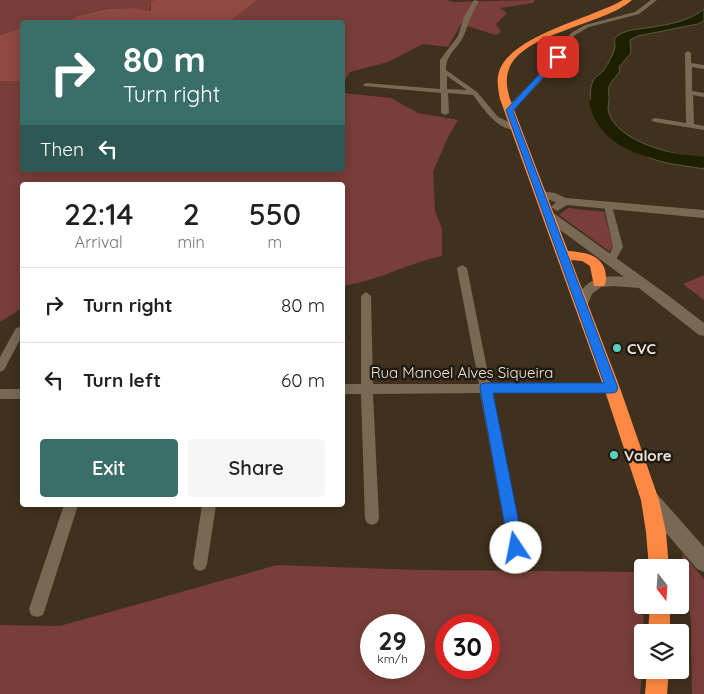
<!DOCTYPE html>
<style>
body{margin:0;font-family:Quicksand,sans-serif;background:#f6f6f6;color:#202124;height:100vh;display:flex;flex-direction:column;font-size:19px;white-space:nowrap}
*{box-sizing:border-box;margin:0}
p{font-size:16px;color:#757577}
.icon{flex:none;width:28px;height:28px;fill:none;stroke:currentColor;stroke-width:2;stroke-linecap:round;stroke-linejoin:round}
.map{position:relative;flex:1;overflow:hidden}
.details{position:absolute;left:20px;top:182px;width:325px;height:325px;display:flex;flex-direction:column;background:#fff;border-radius:5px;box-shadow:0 2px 12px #0003}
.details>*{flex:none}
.guide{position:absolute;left:20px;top:20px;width:325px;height:152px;border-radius:5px;box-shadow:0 2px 12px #0003;background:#3a6f69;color:#fff;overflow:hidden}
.needle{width:32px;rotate:163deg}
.controls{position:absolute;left:634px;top:559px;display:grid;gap:10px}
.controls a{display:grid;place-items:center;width:55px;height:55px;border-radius:5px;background:#fff;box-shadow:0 2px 12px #0003;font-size:25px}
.speed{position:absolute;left:360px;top:614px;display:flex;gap:10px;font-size:25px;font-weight:700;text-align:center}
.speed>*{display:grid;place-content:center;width:65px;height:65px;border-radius:50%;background:#fff;box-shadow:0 2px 12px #0003;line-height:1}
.speed small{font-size:12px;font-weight:400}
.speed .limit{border:8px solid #d22;background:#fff;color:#111}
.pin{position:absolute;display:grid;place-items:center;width:42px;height:42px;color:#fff;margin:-21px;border-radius:10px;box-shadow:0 2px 8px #0006}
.me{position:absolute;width:55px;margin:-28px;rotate:349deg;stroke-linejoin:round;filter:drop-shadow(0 0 4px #0008)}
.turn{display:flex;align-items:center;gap:18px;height:105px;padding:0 20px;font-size:22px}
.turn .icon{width:65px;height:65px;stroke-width:2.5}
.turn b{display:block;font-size:35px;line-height:42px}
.then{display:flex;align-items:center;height:48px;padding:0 20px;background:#0003;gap:10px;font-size:19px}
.eta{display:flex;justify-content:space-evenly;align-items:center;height:85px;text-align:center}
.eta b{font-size:30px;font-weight:600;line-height:35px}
.primary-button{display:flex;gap:10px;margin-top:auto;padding:10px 20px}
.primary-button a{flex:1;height:58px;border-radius:5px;background:#3a6f69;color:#fff;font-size:20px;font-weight:600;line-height:58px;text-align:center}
.primary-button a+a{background:#f6f6f6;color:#202124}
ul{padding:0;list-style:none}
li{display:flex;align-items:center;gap:15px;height:75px;padding:0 20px;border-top:1px solid #e0e0e0}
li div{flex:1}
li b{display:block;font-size:19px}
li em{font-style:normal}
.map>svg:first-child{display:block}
</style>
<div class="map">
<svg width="704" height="694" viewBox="0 0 704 694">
<rect width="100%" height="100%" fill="#40311e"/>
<path fill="#793e39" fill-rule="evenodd" d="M0,0h154l-3,2 -1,8 -2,1 -14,-3 -27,1 -30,7 -9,6h-46v6l-22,7z
M257,0h191l6,2 81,-2 -2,3 -33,5 7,5 -11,11 5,8 -5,3 -35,-11 -13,23 -25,-3 -35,18 -38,10 -7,12 -1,-62h-113z
M0,81h22v89h320l1,-77 48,5 27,15 40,7 -10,17 -15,35 2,39 7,18v27c-34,7 -65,25 -99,30l-1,-101h-320v123l-22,14z
M568,208l36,4 9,35 -4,4 -50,-36z
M704,275v25l-21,-16z
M682,553l22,26v115h-12l-1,-73z
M277,565l141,5 224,2 2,60h-2l1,38 -3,24h-640v-69l60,1zM371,625h43v43h-43zM446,625h43v43h-43z"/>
<path fill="#904943" d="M154,0h103l-28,22h-161l9,-6 30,-7 27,-1 14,3 3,-1v-8z
M22,28v53h-22v-46z"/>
<path fill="#1c2000" stroke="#5b5b41" d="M704,9v12l-6,3 -60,12 -8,4 1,13 -12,14 1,4c-3,6 -9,9 -11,16 -1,4 0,7 0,11 0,4 -1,8 -1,12 7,33 69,45 96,49v10c-15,-3 -31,-4 -45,-8 -29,-9 -81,-45 -66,-80 2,-5 8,-7 11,-11 4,-7 10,-16 11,-24 0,-5 -2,-7 2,-10 11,-8 29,-7 41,-10 15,-2 34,-7 46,-17z"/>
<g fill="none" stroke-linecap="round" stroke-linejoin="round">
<path fill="#1c2000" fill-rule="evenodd" d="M596,98l5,1c6,9 7,19 14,27 20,26 60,27 89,31v10c-45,-7 -103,-11 -115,-65l2,-3z"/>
<path fill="#796854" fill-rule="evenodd" d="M474,0l5,1c-7,11 -10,22 -15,34 -6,14 -18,18 -18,35l31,22 21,25 20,9v4c-21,1 -34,-21 -45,-35l-25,-2 1,20 -4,2 -4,-2v-20l-77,-7 -1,-1 3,-2 74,6v-29l18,-24 6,-19zM447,76l20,14 -20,-1z
M651,0h6l-18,14 -50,13 -14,8 -24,35 -39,42h-6v-4l41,-41 24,-34 14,-8 50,-13z
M688,51l3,2v10l13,2v4l-12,-2v24l12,2v4l-11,-2 1,29 10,2v4l-49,-8 -4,-2 4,-2 31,5 -1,-70z
M608,203l4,3 11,41 -9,16 -3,1 -5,-3 7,-14 -9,-41z
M462,265l5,3 23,116 122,-1 4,2 2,3 -2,3 -4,2h-120l36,173 -3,5 -5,3 -5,-3 -3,-5 -32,-173 -107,1 6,124 -2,5 -5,2 -5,-2 -2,-5 -4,-124h-19v-10h19v-88l5,-4 5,4 2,88h106l-22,-116z
M20,327l2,1v8l-18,34 -4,2v-15l16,-29z
M0,389h22v10h-22z
M64,505h14l-33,104 -2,6 -6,2 -6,-2 -2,-6z
M202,505h14l-9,59 -2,5 -5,2 -5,-2 -2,-5z"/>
<path fill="#796854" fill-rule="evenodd" d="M540,191l15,2 11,5 138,12v8l-137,-13 -10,6 -6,-4 5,-5 -20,-6 -2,-2z
M548,211l4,1 117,84 35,27v13l-5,-1 -60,-47 -25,-2 -13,1 -9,7 -6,15h-10l-2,-4c9,-25 24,-30 50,-28l-80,-59 -2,-3 2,-3z
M650,491l7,3 47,53v25l-7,-3 -54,-63 -2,-6 2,-6z"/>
<path fill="#fe8942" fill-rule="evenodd" d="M623,0h9c-28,25 -110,33 -123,69 -4,10 -2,20 1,30l58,152c15,1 32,3 37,19 1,6 2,11 -1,16h-10l-4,-20 -8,-5 -11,-1 49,128 39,112 7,32 3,36h-20l-3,-36 -5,-32 -37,-112 -104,-289c-2,-10 -4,-21 0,-30 14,-34 92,-51 123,-69z
M650,605h20v27h-22z
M647,670h22l-2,24h-22z"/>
</g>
<path fill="#1a73e8" stroke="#114b97" d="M556,56l5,1 -48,54 105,277 -2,4 -4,1h-119l31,155 -2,5 -6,3 -5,-3 -2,-5 -29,-160 1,-4 5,-1h118l-98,-273z"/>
<g fill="#59cebe" stroke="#211a12" stroke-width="2">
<circle cx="617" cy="348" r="5"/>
<circle cx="614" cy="455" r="5"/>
</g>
<g text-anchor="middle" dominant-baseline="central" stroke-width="5" stroke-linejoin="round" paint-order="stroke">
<g font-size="15" font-weight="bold" fill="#eee4d8" stroke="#211a12" text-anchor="start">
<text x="627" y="348">CVC</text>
<text x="624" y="455">Valore</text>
</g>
<g font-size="15" fill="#eee4d8" stroke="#211a12">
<text x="462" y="372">Rua Manoel Alves Siqueira</text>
</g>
</g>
</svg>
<div class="controls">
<a><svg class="needle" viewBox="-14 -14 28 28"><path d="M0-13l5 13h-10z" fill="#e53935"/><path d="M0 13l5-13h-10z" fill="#757577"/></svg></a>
<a><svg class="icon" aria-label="layers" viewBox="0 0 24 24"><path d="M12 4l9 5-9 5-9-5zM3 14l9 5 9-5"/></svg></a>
</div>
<div class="speed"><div>29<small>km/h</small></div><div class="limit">30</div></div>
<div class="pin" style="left:558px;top:57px;background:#d93025"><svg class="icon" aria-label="arrive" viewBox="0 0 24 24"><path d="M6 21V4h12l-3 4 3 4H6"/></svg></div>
<svg class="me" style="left:516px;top:548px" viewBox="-20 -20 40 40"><circle r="19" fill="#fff"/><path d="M0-13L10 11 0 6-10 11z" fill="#1a73e8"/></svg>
<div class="guide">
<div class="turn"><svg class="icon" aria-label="right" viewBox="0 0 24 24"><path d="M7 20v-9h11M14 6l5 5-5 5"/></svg><div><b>80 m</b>Turn right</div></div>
<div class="then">Then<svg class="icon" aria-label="left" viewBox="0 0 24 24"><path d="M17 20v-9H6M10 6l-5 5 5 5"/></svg></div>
</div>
<section class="details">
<div class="eta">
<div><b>22:14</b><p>Arrival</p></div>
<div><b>2</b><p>min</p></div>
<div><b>550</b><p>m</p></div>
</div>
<ul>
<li><svg class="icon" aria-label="right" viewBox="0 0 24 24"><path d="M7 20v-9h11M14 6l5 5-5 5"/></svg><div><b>Turn right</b></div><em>80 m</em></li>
<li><svg class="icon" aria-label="left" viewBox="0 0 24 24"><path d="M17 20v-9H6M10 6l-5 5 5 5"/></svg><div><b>Turn left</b></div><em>60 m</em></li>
</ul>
<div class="primary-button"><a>Exit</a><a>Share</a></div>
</section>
</div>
